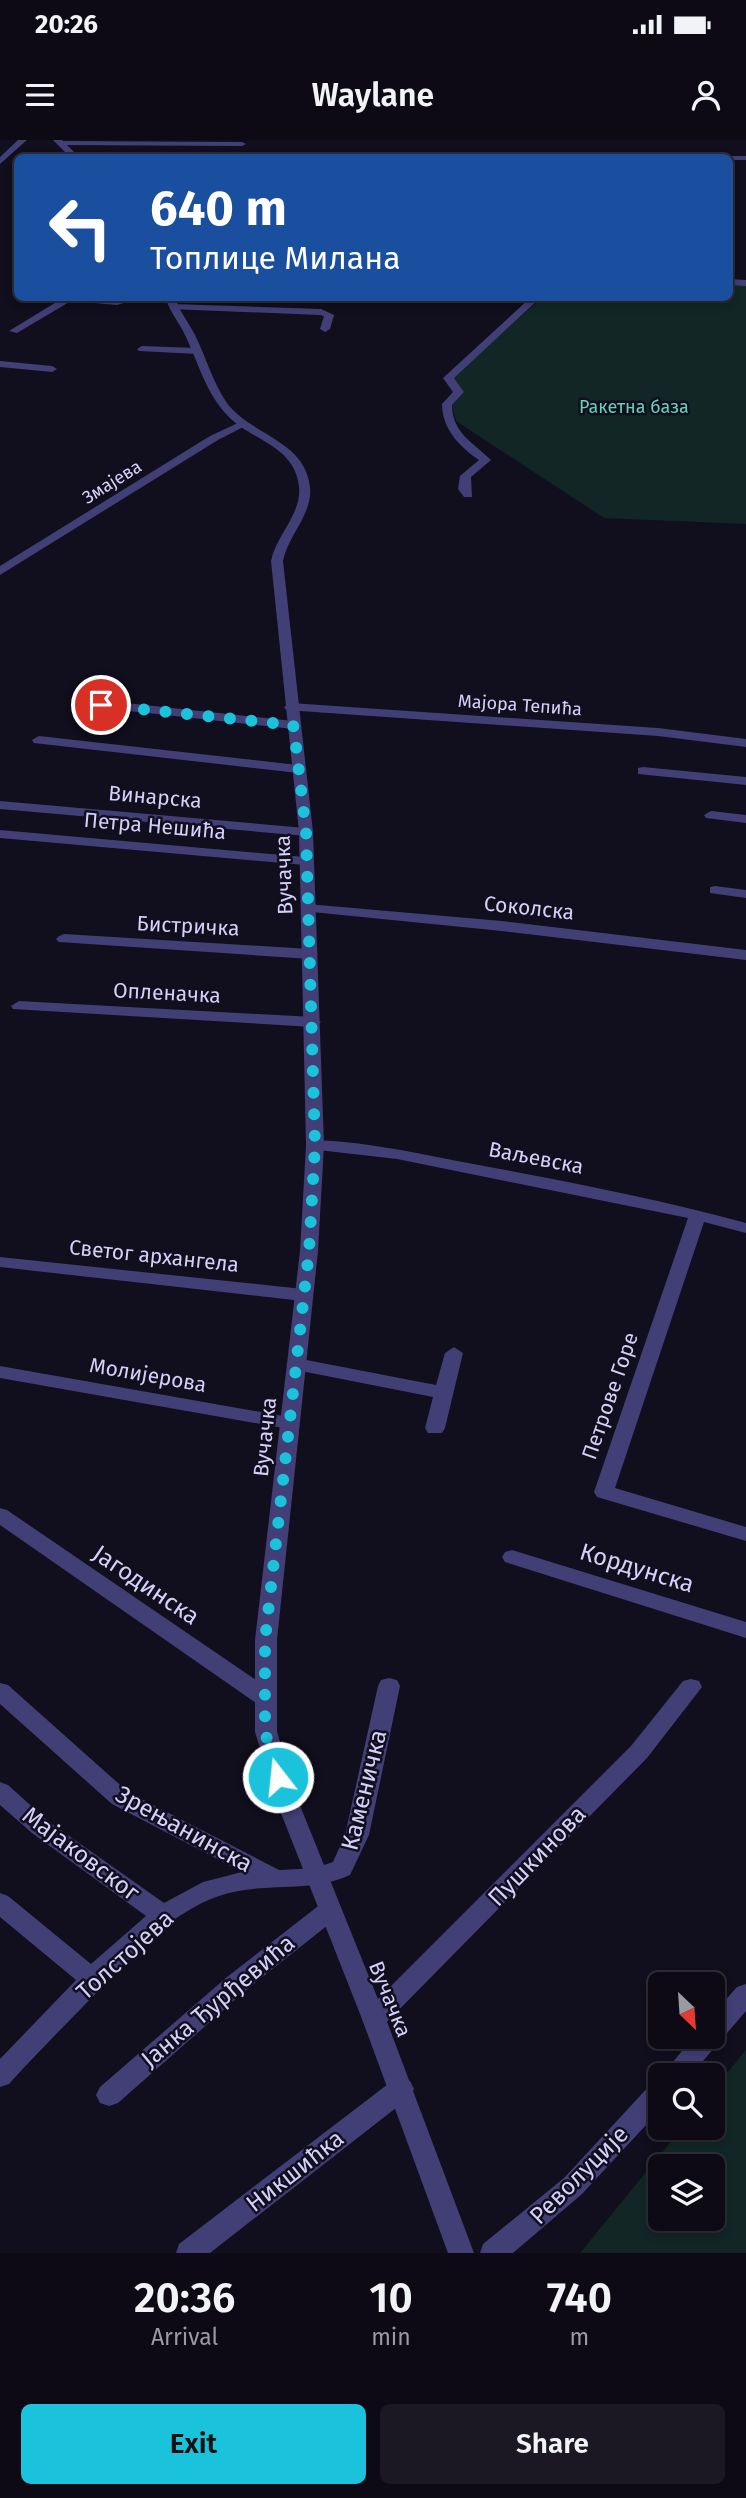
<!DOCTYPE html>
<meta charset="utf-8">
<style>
body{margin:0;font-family:"Fira Sans",sans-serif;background:#1b1823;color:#f1f3f6;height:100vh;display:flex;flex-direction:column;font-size:26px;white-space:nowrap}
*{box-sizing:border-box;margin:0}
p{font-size:23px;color:#9a9aa1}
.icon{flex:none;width:38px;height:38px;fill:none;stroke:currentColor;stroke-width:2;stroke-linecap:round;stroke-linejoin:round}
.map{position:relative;height:2113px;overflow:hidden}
.drawer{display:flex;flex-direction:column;background:#0d0a16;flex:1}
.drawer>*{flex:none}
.banner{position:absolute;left:14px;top:14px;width:719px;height:147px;border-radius:10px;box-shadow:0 4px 10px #0003,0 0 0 2px #2d2b35;background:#1a4fa0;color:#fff;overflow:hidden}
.needle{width:46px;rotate:155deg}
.fabs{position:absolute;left:648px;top:1832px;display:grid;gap:14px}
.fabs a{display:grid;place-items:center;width:77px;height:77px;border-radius:10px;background:#0d0a16;box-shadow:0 4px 10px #0003,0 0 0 2px #2d2b35;font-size:35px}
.pin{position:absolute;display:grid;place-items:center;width:60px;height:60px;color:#fff;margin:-30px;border:4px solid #fff;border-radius:50%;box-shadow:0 2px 7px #0007}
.me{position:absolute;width:77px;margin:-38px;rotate:344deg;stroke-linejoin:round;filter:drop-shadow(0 0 5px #0008)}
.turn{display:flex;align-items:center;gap:24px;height:147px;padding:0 21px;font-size:32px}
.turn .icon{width:91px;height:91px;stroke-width:2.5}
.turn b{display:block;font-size:49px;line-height:60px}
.eta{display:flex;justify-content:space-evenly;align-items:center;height:119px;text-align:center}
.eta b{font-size:42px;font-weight:600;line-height:49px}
.primary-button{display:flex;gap:14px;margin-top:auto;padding:14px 21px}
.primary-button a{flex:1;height:80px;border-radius:10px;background:#1ac3db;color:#111;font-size:28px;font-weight:600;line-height:80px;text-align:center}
.primary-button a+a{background:#1b1823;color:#f1f3f6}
.status{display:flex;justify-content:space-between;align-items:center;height:49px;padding:0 35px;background:#0d0a16;direction:ltr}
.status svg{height:19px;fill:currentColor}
header{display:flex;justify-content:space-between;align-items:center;height:91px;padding:0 21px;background:#0d0a16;font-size:32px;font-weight:600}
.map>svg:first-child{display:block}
</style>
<div class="status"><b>20:26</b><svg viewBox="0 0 49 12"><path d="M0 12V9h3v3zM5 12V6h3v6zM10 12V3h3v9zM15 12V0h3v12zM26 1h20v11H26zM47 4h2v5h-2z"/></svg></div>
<header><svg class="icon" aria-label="menu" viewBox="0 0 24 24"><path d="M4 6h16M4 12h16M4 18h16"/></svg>Waylane<svg class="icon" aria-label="person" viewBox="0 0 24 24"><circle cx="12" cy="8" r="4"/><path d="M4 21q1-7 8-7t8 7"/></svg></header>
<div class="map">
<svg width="746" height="2113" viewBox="0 0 746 2113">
<rect width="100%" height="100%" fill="#110e1d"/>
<path fill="#122626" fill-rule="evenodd" d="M730,142l16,2v240l-142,-6 -148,-97 -4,-15 12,-14 -11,-14 88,-80h189z
M746,1910v203h-166l102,-125h30v-37zM660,2026h52v53h-52z"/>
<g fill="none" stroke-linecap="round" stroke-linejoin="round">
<path fill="#423e76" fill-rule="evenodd" d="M18,0h9l-27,24v-7z
M61,1l181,1 4,2 -4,2 -184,-1z
M341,16h131l4,2h-139z
M597,16h149v4h-16v-2z
M730,139l16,1v6l-16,-1z
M63,158h77l-23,7 -46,-4 -54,32 -8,-2z
M530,158h10l-86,80 10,14 -12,13c0,28 22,38 39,55l-20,17 1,20h-8l-6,-8 2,-13 19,-16c-19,-13 -37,-31 -37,-56l11,-12 -10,-14z
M173,164l148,5 13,6 -4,14 -5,3 -5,-3 4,-13 -4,-1 -150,-6v-4z
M142,206l55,2 5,3 -5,3 -58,-3 -2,-2z
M0,221l52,5 5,3 -5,3 -52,-5z
M240,282l9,2 -31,16 -218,135v-9l210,-130z
M80,558l213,23 7,4 -7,4 -218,-24v-6z
M291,563l367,25 88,11v8l-88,-11 -372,-26 -2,-3z
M39,596l259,29 7,4 -7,4 -264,-30 -2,-3z
M643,627l103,10v8l-108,-11v-6z
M0,661l306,27 7,4 -7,4 -306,-27z
M711,671l35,4v8l-40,-5 -2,-3z
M0,690l305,27 7,4 -7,4 -305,-27z
M715,746l31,4v8l-36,-5v-6z
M307,764l195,17 244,29v10l-244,-29 -200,-20v-6z
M64,794l246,15 8,5 -8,5 -251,-17 -3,-3 3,-3z
M19,861l294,16 8,5 -8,5 -300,-18 -2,-3z
M315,1000c56,2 110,15 164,25 90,17 180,34 267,58v10l-42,-11 -89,266 131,39v14l-149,-44 -3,-5 94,-274 -291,-59 -88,-10 -3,-4z
M0,1117l303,32 9,6 -9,6 -303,-34z
M454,1207l9,6 -18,75 -3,5h-14l-3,-5 8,-31 -137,-27 -10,-6 10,-6 140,27 9,-32z
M0,1226l289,51 7,1 3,5 -3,5 -7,1 -289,-51z
M0,1368l7,2 265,181 3,6 -3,6 -8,2 -8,-2 -256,-178z
M512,1410l234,72v16l-241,-76 -3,-5 3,-5z
M389,1538l8,2 3,6 -31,149 -19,40c-42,19 -88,6 -131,21 -47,16 -84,57 -117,91 -31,32 -63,64 -93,97l-9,3v-28l76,-79 -76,-63v-24l8,3 83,68 55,-48 -114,-83 -32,-28v-23l8,3 40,36 116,82 39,-21 39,-10 -130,-68 -112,-100v-21l8,2 120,107 151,78c18,-1 37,-1 54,-8l12,-27 33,-149 3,-6z
M691,1539l8,2 3,6 -55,71 -264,268 -9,3 -9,-3 -3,-7 3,-7 266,-266 52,-65z
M330,1760l8,3 4,7 -4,7 -93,74 -127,112 -9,3 -9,-3 -4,-8 4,-8 127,-110 95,-74z
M401,1938l9,3 4,8 -4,8 -200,156h-34l3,-9 213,-163z"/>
<path fill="#423e76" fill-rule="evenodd" d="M53,0h9l18,18h-9z
M166,158h9c5,14 14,25 20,37 11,22 18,48 32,68 25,33 78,37 83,84 3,27 -22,48 -27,74l30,271 11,313 -6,106 -41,389v92l22,71 87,216 88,234h-26l-86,-234 -85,-216 -22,-71v-92l45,-389 6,-106 -7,-313 -28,-271c5,-26 31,-47 28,-74 -4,-42 -48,-46 -72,-72 -21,-22 -29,-53 -42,-80 -6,-13 -16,-24 -19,-37z
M746,1844v27l-56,65h-28l31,-39h19v-22l25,-28z
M660,1941v29l-78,84 -69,59h-33l3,-9 81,-66 87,-94z"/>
</g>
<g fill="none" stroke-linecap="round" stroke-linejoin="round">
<path stroke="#1ac3db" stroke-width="12" stroke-dasharray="0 21.6" d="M101,565l192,20 1,4 12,103 9,313 -6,106 -44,389v92l13,45"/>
</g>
<g text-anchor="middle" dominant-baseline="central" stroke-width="5" stroke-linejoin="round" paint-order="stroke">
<g font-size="18" fill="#65d0b8" stroke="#110e1d">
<text x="634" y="267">Ракетна база</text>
</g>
<g font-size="18" fill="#d5d0f9" stroke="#110e1d">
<text transform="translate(112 342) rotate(-32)">Змајева</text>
<text transform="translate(520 565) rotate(4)">Мајора Тепића</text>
</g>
<g font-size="21" fill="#d5d0f9" stroke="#110e1d">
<text transform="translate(155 657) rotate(5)">Винарска</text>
<text transform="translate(155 686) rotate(5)">Петра Нешића</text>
<text transform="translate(284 735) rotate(-92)">Вучачка</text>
<text transform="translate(529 768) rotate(6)">Соколска</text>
<text transform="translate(188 786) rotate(3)">Бистричка</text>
<text transform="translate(167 853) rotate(3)">Опленачка</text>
<text transform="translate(536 1018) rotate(11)">Ваљевска</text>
<text transform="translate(154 1116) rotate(6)">Светог архангела</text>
<text transform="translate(148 1235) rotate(10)">Молијерова</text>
<text transform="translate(610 1256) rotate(-71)">Петрове Горе</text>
<text transform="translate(265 1297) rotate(-84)">Вучачка</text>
<text transform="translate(390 1859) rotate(68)">Вучачка</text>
</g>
<g font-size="24" fill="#d5d0f9" stroke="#110e1d">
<text transform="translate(637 1428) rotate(17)">Кордунска</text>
<text transform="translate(146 1445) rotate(34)">Јагодинска</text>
<text transform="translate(364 1650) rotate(-76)">Каменичка</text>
<text transform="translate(184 1689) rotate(29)">Зрењанинска</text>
<text transform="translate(81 1714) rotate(37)">Мајаковског</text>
<text transform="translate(537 1716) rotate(-46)">Пушкинова</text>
<text transform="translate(125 1815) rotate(-42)">Толстојева</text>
<text transform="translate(218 1861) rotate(-40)">Јанка Ђурђевића</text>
<text transform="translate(295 2031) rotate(-38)">Никшићка</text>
<text transform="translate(579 2035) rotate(-45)">Револуције</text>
</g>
</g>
</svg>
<div class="fabs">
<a><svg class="needle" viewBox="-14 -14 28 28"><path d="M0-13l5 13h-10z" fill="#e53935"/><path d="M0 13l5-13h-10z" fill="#9a9aa1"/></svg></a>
<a><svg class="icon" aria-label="search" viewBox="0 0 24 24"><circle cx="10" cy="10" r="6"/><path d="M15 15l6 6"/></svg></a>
<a><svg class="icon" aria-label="layers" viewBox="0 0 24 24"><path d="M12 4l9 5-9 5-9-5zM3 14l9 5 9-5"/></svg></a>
</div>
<div class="pin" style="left:101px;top:565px;background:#d93025"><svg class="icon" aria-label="arrive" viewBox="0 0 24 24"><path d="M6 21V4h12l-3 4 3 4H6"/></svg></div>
<svg class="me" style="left:278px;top:1637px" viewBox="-20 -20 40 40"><circle r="17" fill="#1ac3db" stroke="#fff" stroke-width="3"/><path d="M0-11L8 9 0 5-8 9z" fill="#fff"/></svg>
<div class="banner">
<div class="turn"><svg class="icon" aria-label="left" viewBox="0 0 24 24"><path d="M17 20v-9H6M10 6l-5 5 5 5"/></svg><div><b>640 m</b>Топлице Милана</div></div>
</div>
</div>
<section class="drawer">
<div class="eta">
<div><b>20:36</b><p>Arrival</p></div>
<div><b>10</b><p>min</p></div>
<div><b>740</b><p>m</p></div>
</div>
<div class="primary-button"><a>Exit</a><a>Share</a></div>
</section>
